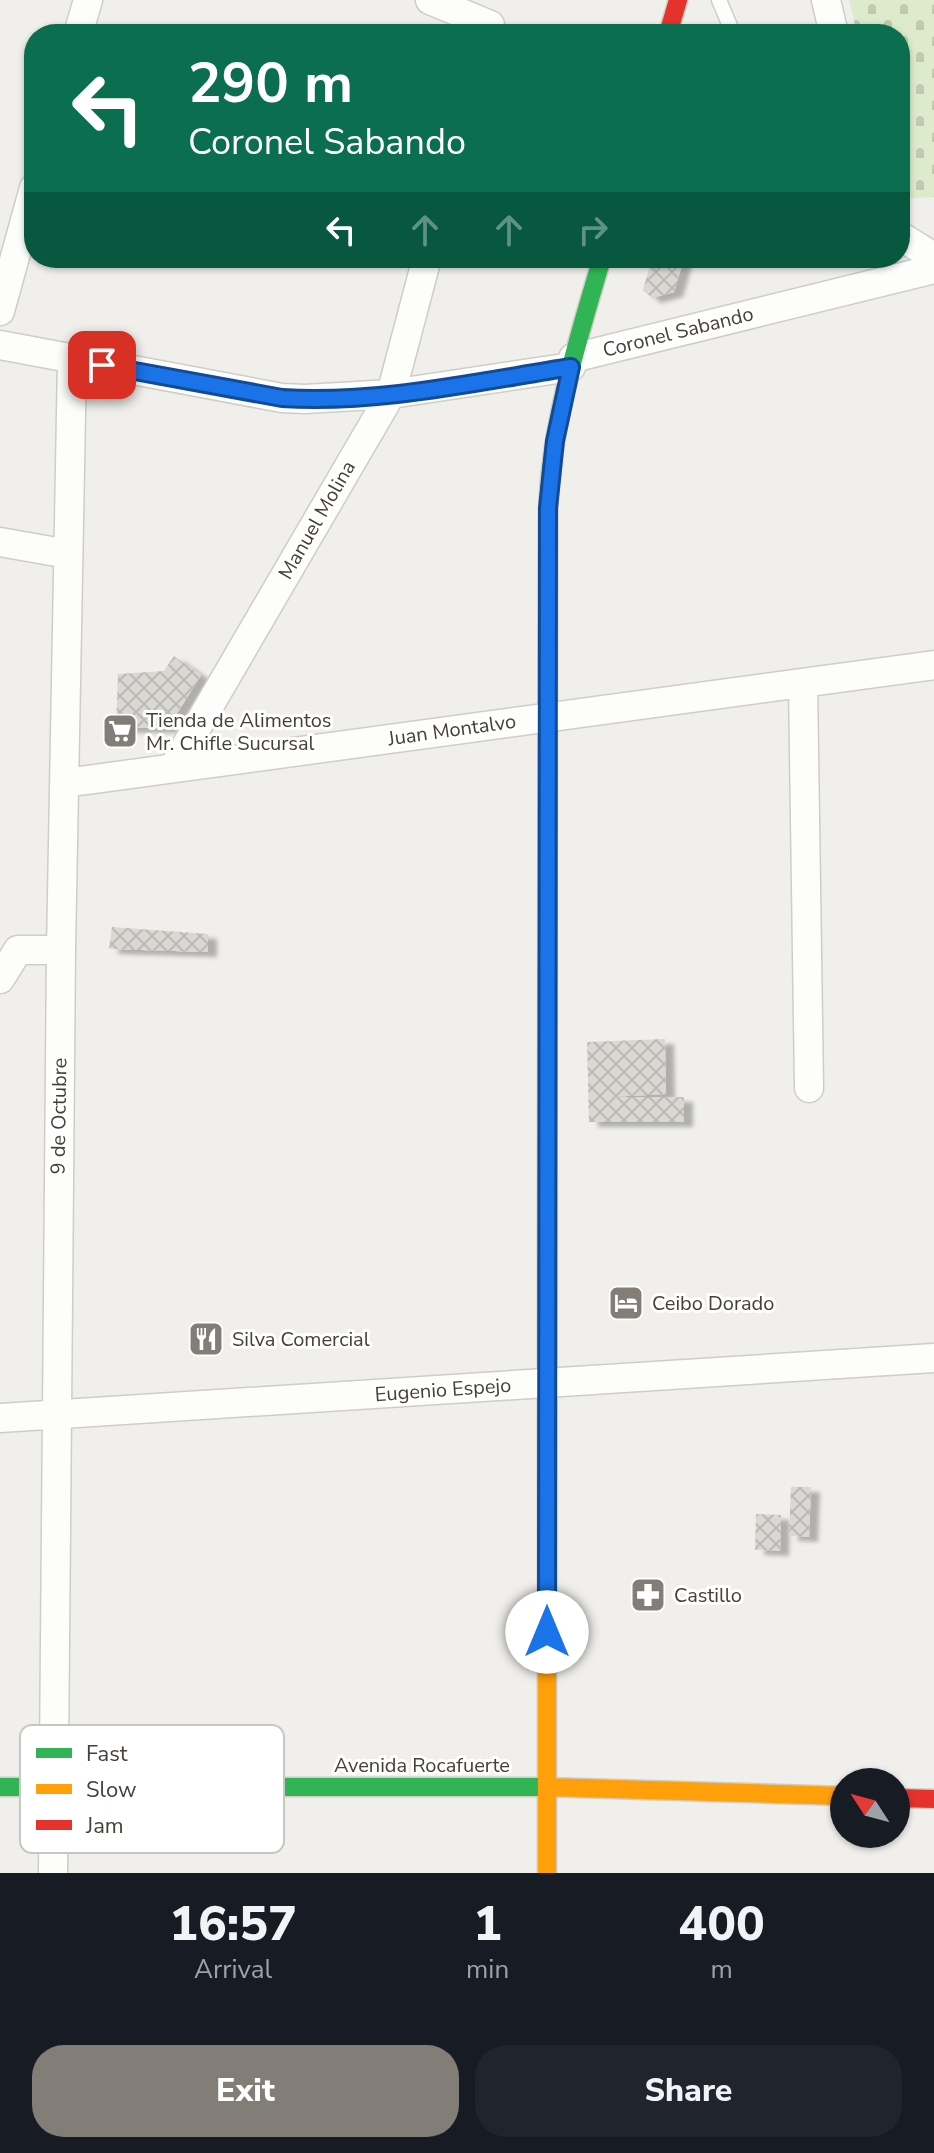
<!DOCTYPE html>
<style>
body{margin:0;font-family:"Nunito Sans",sans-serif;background:#20242c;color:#f1f3f6;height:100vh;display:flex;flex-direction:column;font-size:30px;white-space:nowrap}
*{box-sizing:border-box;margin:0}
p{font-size:26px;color:#9ea1a6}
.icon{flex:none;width:44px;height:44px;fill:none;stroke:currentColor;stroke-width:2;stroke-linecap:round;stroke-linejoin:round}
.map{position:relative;height:1873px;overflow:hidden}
.sheet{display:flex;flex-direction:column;background:#171b24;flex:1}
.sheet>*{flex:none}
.hud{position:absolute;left:24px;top:24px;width:886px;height:244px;border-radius:32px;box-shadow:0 2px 6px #0004;background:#0b6e4f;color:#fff;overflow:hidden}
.needle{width:52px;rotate:306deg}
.tools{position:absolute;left:830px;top:1768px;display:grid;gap:16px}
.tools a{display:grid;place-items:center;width:80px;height:80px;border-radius:50%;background:#171b24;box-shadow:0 2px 6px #0004;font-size:40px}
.pin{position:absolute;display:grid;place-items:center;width:68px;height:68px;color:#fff;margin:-34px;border-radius:16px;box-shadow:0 4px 12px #0006}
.me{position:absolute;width:88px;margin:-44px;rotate:0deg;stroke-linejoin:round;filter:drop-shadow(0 0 6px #0008)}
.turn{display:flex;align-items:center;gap:28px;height:168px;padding:0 32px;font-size:36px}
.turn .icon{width:104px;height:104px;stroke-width:2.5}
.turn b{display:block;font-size:56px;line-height:68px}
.lanes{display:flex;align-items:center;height:76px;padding:0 32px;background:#0003;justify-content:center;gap:40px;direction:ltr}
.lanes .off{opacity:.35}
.eta{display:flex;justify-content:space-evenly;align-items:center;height:136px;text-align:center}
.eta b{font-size:48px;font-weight:800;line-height:56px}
.primary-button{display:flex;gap:16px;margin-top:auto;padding:16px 32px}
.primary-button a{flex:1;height:92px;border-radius:32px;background:#827d76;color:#fff;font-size:32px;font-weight:800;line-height:92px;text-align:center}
.primary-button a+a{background:#20242c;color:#f1f3f6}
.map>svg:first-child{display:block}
</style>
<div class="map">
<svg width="934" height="1873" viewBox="0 0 934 1873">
<defs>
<pattern id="cemetery-stones" width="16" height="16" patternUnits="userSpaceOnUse" patternTransform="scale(2)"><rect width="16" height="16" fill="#deeacc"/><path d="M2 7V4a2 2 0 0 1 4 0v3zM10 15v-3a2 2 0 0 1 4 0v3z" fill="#c0cab0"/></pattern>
<pattern id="building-cross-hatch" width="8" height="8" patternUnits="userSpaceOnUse" patternTransform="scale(2)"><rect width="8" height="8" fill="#dad8d3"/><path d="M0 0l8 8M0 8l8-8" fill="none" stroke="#bcbab6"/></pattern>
<filter id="shadow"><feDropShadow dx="9" dy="5" stdDeviation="2" flood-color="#0004"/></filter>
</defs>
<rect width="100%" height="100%" fill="#f0efeb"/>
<path fill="url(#cemetery-stones)" d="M849,0h85v197l-34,2v-165h-43z"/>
<path fill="url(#building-cross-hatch)" filter="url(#shadow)" d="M652,258h32l-10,34 -22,6 -9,-8z
M174,656l27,19 -33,53h-52l2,-54 46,-3z
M112,927l96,7v18l-99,-3z
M665,1039l1,55 -58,3h76v25h-95l-2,-80z
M791,1487h20l-2,50 -20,-1z
M756,1514l25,1 -1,36 -25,-1z"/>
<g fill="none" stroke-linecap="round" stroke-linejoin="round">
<defs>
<path id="lane" d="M719,0l11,26 -2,8"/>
<path id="street" d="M430,0l60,25
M826,0l8,34
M78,34l10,-34
M900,236l34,21
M0,311l34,-123
M0,345l282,53 23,1 86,-5 180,-27 2,-9 361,-89
M0,542l68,12
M803,683l6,405
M173,768l218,-374 36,-136
M65,783l869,-118
M0,979l18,-29h43
M0,1418l934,-60
M53,1873l8,-923 11,-590"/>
<path id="fast" d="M548,522c0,-89 29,-179 54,-264
M0,1787h547"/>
<path id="slow" d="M547,1787l297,9
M547,1873v-677"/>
<path id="jam" d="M668,34l10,-34
M547,1196l1,-674
M896,1798l38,1"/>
</defs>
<use href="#lane" stroke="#cecdc8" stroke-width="17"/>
<use href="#street" stroke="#cecdc8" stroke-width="31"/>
<use href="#fast" stroke="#cfccc2" stroke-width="21"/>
<use href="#slow" stroke="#cfccc2" stroke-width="21"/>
<use href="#jam" stroke="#cfccc2" stroke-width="21"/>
<use href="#lane" stroke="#fdfdfc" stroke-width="14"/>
<use href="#street" stroke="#fdfdfc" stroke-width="28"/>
<use href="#fast" stroke="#30b455" stroke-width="18"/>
<use href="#slow" stroke="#ff9f0a" stroke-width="18"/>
<use href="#jam" stroke="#e5322d" stroke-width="18"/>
</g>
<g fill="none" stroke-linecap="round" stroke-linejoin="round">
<defs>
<path id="route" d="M102,365l180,33c96,6 194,-16 289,-31l-16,74 -7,67 -1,1124"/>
</defs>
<use href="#route" stroke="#114b97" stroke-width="20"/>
<use href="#route" stroke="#1a73e8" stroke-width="14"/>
</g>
<defs>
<symbol id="supermarket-square" viewBox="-11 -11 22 22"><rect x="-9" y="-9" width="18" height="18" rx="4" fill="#827d76" stroke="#fff"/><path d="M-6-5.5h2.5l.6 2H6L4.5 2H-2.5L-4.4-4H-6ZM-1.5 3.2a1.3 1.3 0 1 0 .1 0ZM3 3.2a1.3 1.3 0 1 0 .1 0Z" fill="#fff"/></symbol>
<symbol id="hotel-square" viewBox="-11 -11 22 22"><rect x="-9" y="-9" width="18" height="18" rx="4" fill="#827d76" stroke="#fff"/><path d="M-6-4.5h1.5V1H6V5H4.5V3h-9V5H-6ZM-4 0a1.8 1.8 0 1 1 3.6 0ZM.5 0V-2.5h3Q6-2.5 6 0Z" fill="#fff"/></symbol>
<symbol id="restaurant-square" viewBox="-11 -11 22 22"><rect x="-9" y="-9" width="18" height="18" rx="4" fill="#827d76" stroke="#fff"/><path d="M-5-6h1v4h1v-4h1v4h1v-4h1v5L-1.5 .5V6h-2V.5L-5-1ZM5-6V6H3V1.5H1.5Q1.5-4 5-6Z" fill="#fff"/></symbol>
<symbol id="pharmacy-square" viewBox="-11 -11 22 22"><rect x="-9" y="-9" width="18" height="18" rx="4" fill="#827d76" stroke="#fff"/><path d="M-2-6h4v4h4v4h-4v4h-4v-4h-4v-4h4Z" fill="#fff"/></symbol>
</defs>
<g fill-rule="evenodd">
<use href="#supermarket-square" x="100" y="711" width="40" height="40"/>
<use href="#hotel-square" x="606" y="1283" width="40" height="40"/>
<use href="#restaurant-square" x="186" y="1319" width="40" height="40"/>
<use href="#pharmacy-square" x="628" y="1575" width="40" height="40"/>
</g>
<g text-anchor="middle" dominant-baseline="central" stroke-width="6" stroke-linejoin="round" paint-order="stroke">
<g font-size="20" fill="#464037" stroke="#fff">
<text transform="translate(678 332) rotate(-14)">Coronel Sabando</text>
<text transform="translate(317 520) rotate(-60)">Manuel Molina</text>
<text transform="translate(452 730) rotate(-8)">Juan Montalvo</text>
<text transform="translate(59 1116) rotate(-89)">9 de Octubre</text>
<text transform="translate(443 1390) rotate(-4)">Eugenio Espejo</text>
<text x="422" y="1765">Avenida Rocafuerte</text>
</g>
<g font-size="20" fill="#464037" stroke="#fff" text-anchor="start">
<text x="146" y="720">Tienda de Alimentos<tspan x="146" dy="23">Mr. Chifle Sucursal</tspan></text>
<text x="652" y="1303">Ceibo Dorado</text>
<text x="232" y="1339">Silva Comercial</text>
<text x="674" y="1595">Castillo</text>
</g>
</g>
<rect x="20" y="1725" width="264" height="128" rx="12" fill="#fff" stroke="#c8c6c3" stroke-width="2"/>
<rect x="36" y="1748" width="36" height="10" fill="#30b455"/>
<rect x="36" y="1784" width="36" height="10" fill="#ff9f0a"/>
<rect x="36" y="1820" width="36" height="10" fill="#e5322d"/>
<g font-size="22" fill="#464037">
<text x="86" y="1761">Fast</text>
<text x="86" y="1797">Slow</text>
<text x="86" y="1833">Jam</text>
</g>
</svg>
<div class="tools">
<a><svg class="needle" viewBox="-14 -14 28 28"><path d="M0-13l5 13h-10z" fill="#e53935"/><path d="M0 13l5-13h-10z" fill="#9ea1a6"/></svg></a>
</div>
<div class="pin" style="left:102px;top:365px;background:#d93025"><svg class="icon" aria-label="arrive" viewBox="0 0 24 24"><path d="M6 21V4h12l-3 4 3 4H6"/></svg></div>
<svg class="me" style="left:547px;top:1632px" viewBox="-20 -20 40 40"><circle r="19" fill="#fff"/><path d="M0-13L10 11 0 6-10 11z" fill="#1a73e8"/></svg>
<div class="hud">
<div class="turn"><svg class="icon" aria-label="left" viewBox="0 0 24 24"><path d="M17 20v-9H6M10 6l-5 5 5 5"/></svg><div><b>290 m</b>Coronel Sabando</div></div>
<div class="lanes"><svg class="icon" aria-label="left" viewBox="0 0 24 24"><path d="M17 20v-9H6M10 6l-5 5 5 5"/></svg><svg class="icon off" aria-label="ahead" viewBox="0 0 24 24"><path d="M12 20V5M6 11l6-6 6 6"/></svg><svg class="icon off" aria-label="ahead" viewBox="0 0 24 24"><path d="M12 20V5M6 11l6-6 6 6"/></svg><svg class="icon off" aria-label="right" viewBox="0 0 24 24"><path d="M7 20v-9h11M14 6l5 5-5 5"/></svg></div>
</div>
</div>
<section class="sheet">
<div class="eta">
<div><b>16:57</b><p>Arrival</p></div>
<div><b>1</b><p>min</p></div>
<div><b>400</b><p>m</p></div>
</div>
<div class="primary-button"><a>Exit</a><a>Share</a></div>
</section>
